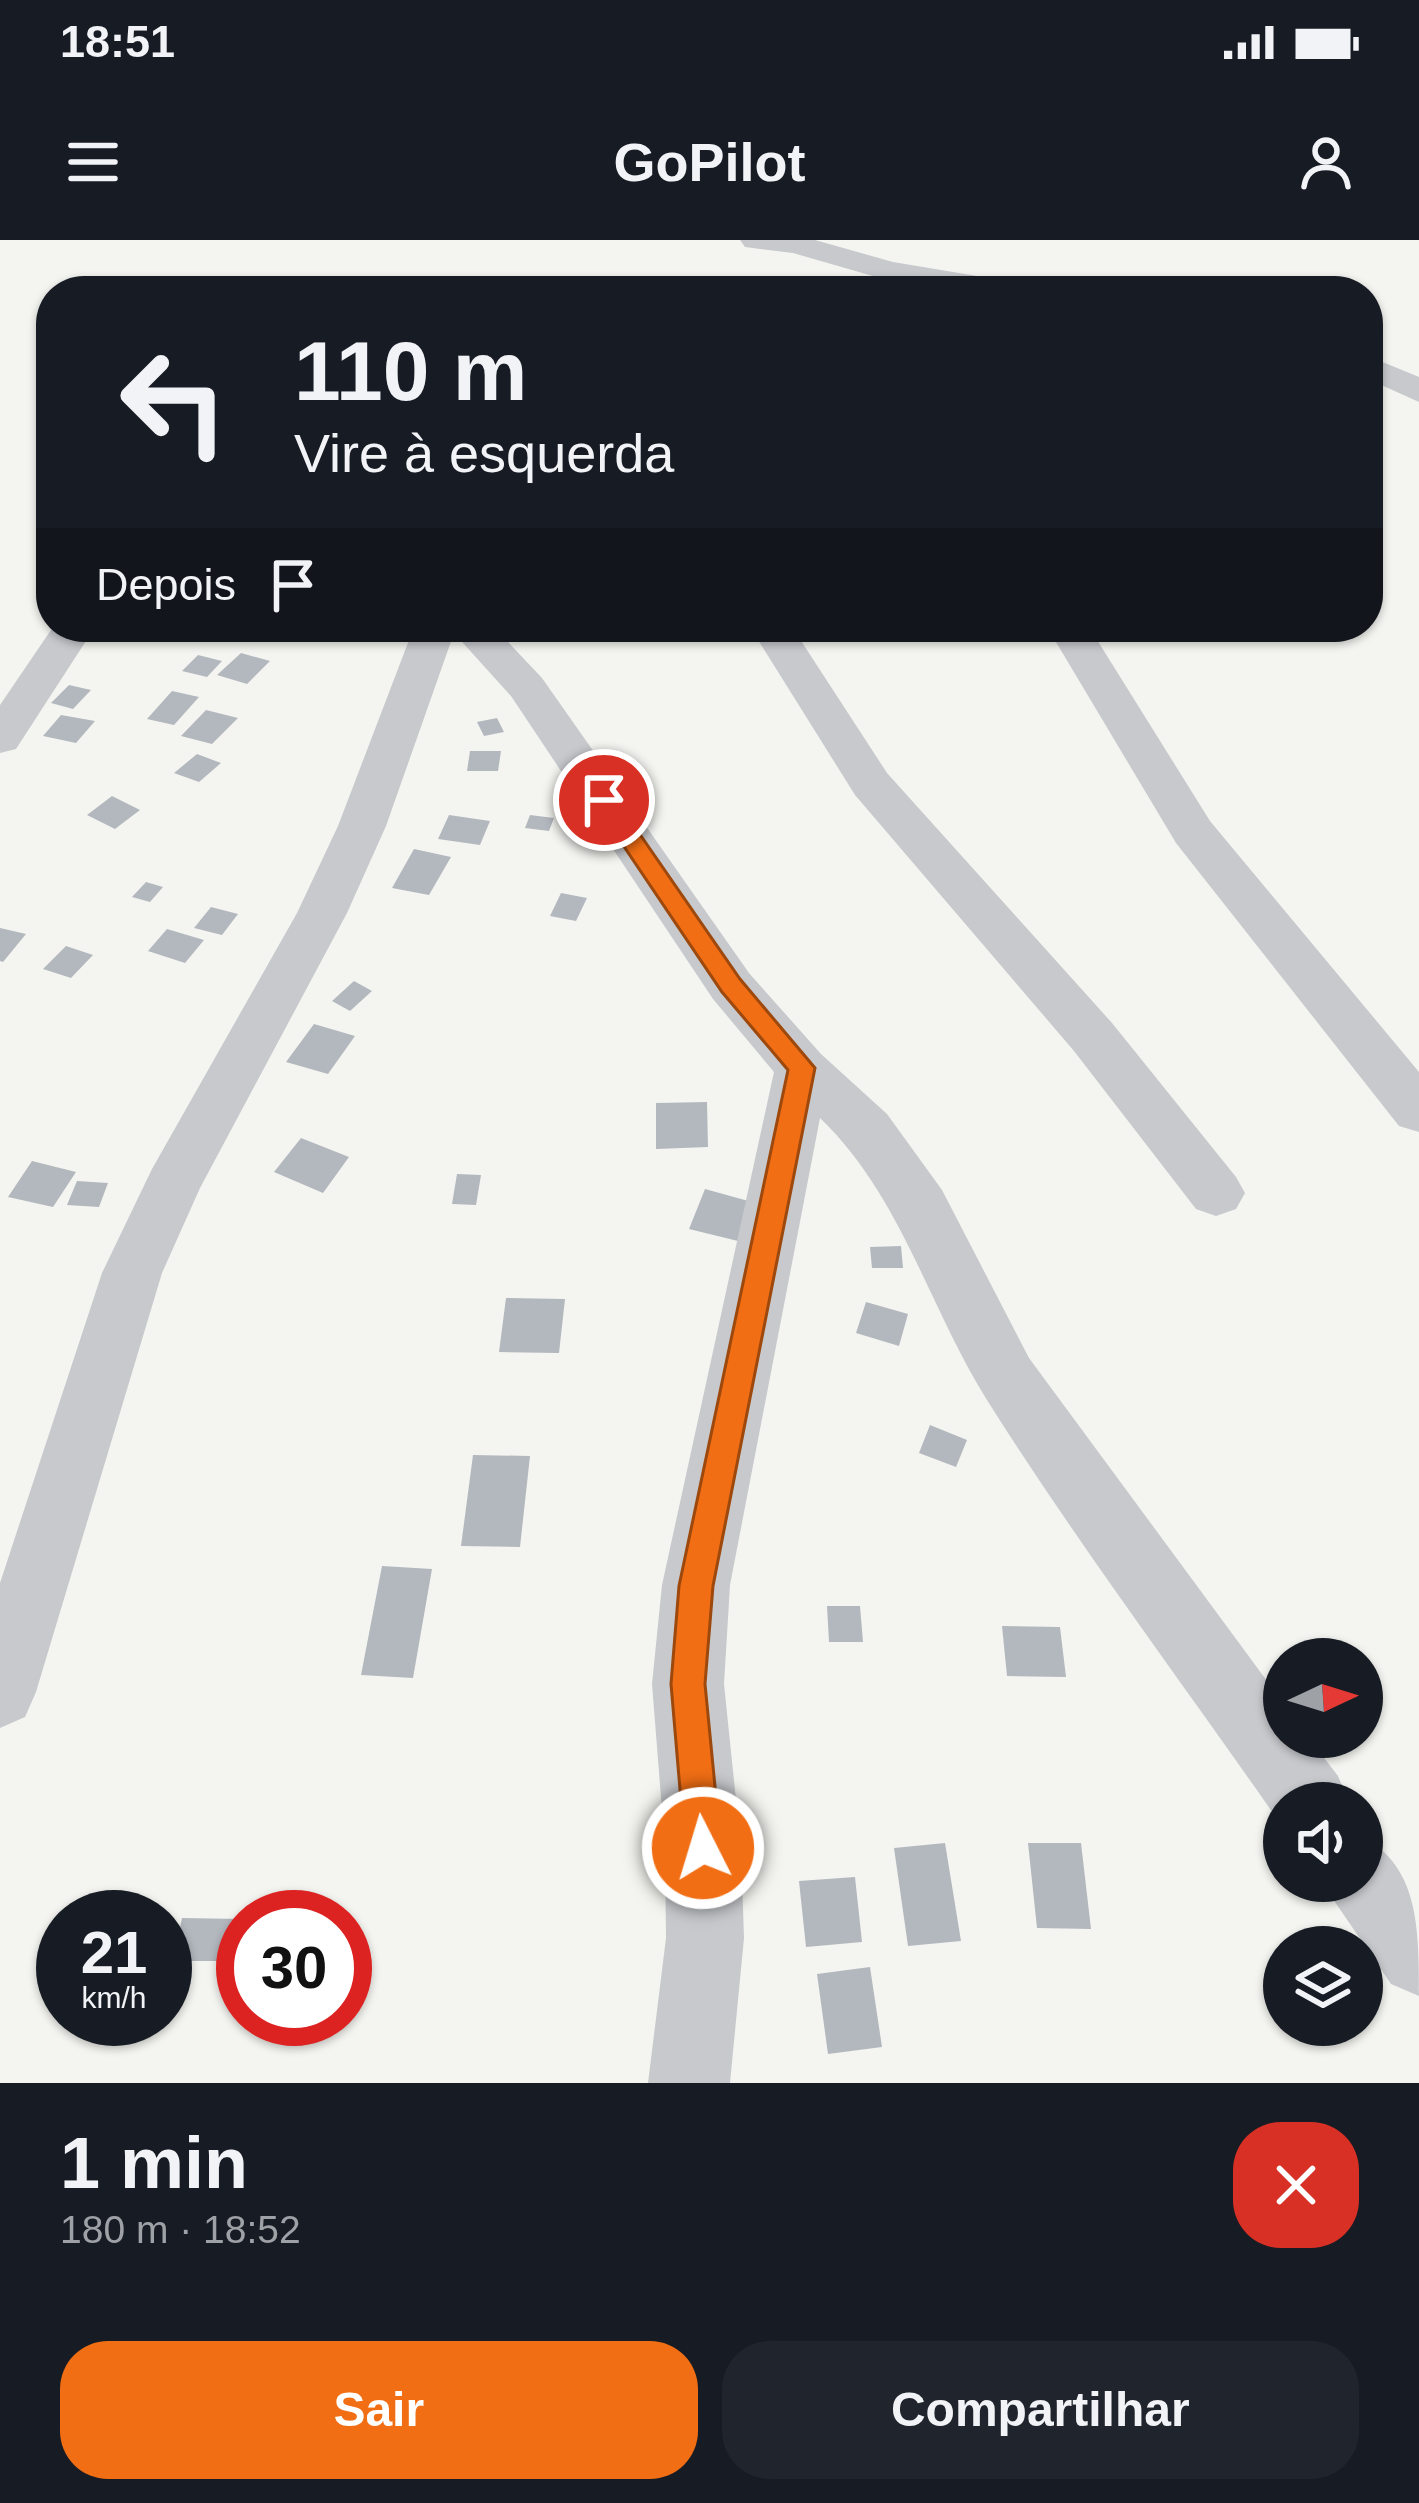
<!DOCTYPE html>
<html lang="pt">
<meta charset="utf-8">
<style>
body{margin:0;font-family:Arial,sans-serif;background:#20242c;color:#f1f3f6;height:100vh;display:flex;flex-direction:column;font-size:45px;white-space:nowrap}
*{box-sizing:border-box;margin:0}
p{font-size:39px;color:#9ea1a6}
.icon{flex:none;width:66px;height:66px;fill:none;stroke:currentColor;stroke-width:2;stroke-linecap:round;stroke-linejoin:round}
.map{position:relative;height:1843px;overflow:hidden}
.details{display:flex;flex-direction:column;background:#171b24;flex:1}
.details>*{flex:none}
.hud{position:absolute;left:36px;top:36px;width:1347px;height:366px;border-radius:48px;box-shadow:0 3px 9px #0004;background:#171b24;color:#f1f3f6;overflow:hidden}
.needle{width:78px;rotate:86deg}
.controls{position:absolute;left:1263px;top:1398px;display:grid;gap:24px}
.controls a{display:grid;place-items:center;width:120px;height:120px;border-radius:50%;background:#171b24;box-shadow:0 3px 9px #0004;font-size:60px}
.speed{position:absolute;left:36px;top:1650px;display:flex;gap:24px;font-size:60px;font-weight:700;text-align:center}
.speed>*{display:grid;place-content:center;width:156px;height:156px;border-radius:50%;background:#171b24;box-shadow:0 3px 9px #0004;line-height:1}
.speed small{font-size:30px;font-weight:400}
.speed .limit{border:18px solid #d22;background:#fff;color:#111}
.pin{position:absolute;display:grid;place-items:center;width:102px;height:102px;color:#fff;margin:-51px;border:6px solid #fff;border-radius:50%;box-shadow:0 3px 12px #0007}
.me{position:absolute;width:132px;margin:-66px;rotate:355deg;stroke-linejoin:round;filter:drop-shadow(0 0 9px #0008)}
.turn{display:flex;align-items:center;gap:42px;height:252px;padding:0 60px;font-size:54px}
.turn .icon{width:156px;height:156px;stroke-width:2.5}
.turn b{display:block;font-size:84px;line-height:102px}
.then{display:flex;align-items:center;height:114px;padding:0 60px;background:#0003;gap:24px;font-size:45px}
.round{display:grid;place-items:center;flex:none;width:126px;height:126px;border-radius:48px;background:#20242c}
.head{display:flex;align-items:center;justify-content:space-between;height:204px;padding:0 60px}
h1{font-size:72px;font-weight:600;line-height:90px}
.cta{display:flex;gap:24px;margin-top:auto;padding:24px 60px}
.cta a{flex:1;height:138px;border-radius:48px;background:#f16e14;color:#fff;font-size:48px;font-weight:600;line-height:138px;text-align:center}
.cta a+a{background:#20242c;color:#f1f3f6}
.status{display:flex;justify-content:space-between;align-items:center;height:84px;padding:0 60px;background:#171b24;direction:ltr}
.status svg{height:33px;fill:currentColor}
header{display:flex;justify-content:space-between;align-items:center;height:156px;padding:0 60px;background:#171b24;font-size:54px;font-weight:600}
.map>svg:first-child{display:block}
</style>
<div class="status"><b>18:51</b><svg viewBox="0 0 49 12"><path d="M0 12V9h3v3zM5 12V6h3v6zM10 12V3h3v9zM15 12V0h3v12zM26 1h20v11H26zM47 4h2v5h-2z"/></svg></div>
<header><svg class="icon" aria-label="menu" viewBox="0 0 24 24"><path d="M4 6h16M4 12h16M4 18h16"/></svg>GoPilot<svg class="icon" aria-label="person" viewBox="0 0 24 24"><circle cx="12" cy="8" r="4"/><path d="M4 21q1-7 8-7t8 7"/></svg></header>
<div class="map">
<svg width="1419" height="1843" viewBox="0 0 1419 1843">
<rect width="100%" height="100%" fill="#f4f5f0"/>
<path fill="#b3b8be" d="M241,413l29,8 -23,23 -30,-9z
M198,415l24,6 -15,16 -25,-6z
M69,445l22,5 -18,19 -22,-6z
M172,451l27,6 -25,28 -27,-6z
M206,470l32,8 -26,26 -31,-8z
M61,475l34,6 -19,22 -33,-7z
M497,478l7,14 -20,4 -7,-14z
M470,511h31l-3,20h-31z
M197,514l24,9 -22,19 -25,-9z
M112,556l28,14 -25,19 -28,-14z
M449,575l41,6 -10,24 -42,-6z
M530,575l24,3 -5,13 -24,-3z
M414,609l37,8 -22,38 -37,-7z
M146,642l17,5 -13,15 -18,-5z
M561,653l26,5 -11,23 -26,-5z
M211,667l27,7 -16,21 -28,-7z
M0,688l26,6 -23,28 -3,-1z
M167,689l37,11 -19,23 -37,-12z
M66,706l27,9 -22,23 -28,-9z
M354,741l18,10 -22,20 -18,-10z
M314,784l41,12 -27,38 -42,-12z
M707,862l1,45 -52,2v-46z
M301,898l48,19 -26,36 -49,-21z
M32,921l44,11 -23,35 -45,-10z
M457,934l24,1 -5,30 -24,-1z
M77,941l31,2 -9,24 -32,-2z
M705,949l47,13 -14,39 -49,-12z
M901,1006l2,22h-31l-2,-21z
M506,1058l59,1 -6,54 -60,-1z
M866,1062l42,12 -9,32 -43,-13z
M930,1185l37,15 -11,27 -37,-14z
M473,1215l57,1 -10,91 -59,-1z
M382,1326l50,3 -19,109 -52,-3z
M827,1366h33l3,36h-34z
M1002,1386l58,1 6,50 -59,-1z
M945,1603l16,98 -53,5 -14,-98z
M1028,1603h53l10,86 -54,-1z
M855,1637l7,65 -56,5 -7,-66z
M182,1678l61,1v42h-70z
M870,1727l12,80 -54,7 -11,-80z"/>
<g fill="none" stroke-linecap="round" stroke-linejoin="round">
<path fill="#c7c9cd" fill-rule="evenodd" d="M740,0h75l78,22 114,19 16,10h-73l-60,-10 -97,-28 -48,-6z
M1368,116l51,21v25l-51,-23z
M53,387h42l-79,122 -16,4v-48z
M414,387h80l48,51 207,295 72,81 66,60 55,76 87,168 255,346v33h24l30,39 11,27h-65v26c-99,-143 -205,-283 -297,-429 -59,-94 -85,-203 -167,-282l-90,467 -6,99 17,164 3,90 -14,145h-82l18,-145 -1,-90 -13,-164 10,-99 112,-513 -61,-73 -202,-303 -57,-63 -68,193 -39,87 -147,275 -38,85 -126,419 -11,25 -25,11v-145l102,-310 50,-104 145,-256 41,-87z
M750,387h42l95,146 225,250 124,154 9,16 -9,16 -20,7 -20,-7 -122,-158 -219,-256z
M1047,387h42l121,194 209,251v60l-20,-6 -223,-283z
M1362,1596c57,31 57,92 57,160l-28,-12 -56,-82 -9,-21h36z"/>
</g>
<path fill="#f16e14" stroke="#9d480d" stroke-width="3" d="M604,552l8,2 128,185 75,89 -102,518 -8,98 16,164 -5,13 -13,5 -13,-5 -5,-13 -14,-164 8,-98 109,-516 -66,-78 -126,-187 -3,-5z"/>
</svg>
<div class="controls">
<a><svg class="needle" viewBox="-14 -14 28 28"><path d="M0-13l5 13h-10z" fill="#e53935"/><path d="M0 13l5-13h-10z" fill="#9ea1a6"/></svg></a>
<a><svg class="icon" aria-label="sound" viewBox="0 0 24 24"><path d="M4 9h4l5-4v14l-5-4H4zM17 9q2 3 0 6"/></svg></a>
<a><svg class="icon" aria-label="layers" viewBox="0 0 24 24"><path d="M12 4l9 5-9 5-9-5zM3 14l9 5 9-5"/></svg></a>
</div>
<div class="speed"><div>21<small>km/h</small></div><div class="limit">30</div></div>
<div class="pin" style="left:604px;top:560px;background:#d93025"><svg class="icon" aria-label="arrive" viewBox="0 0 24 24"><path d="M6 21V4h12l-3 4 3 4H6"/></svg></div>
<svg class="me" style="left:703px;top:1608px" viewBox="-20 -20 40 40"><circle r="17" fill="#f16e14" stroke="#fff" stroke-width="3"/><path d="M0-11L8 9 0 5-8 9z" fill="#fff"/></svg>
<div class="hud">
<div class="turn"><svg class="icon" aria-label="left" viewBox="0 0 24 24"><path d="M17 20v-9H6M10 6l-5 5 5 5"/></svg><div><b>110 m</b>Vire à esquerda</div></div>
<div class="then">Depois<svg class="icon" aria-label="arrive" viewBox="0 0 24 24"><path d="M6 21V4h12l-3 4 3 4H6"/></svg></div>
</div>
</div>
<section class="details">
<div class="head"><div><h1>1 min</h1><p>180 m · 18:52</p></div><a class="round" style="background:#d93025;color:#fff"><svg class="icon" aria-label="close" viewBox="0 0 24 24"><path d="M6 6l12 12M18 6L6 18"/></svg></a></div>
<div class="cta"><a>Sair</a><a>Compartilhar</a></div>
</section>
